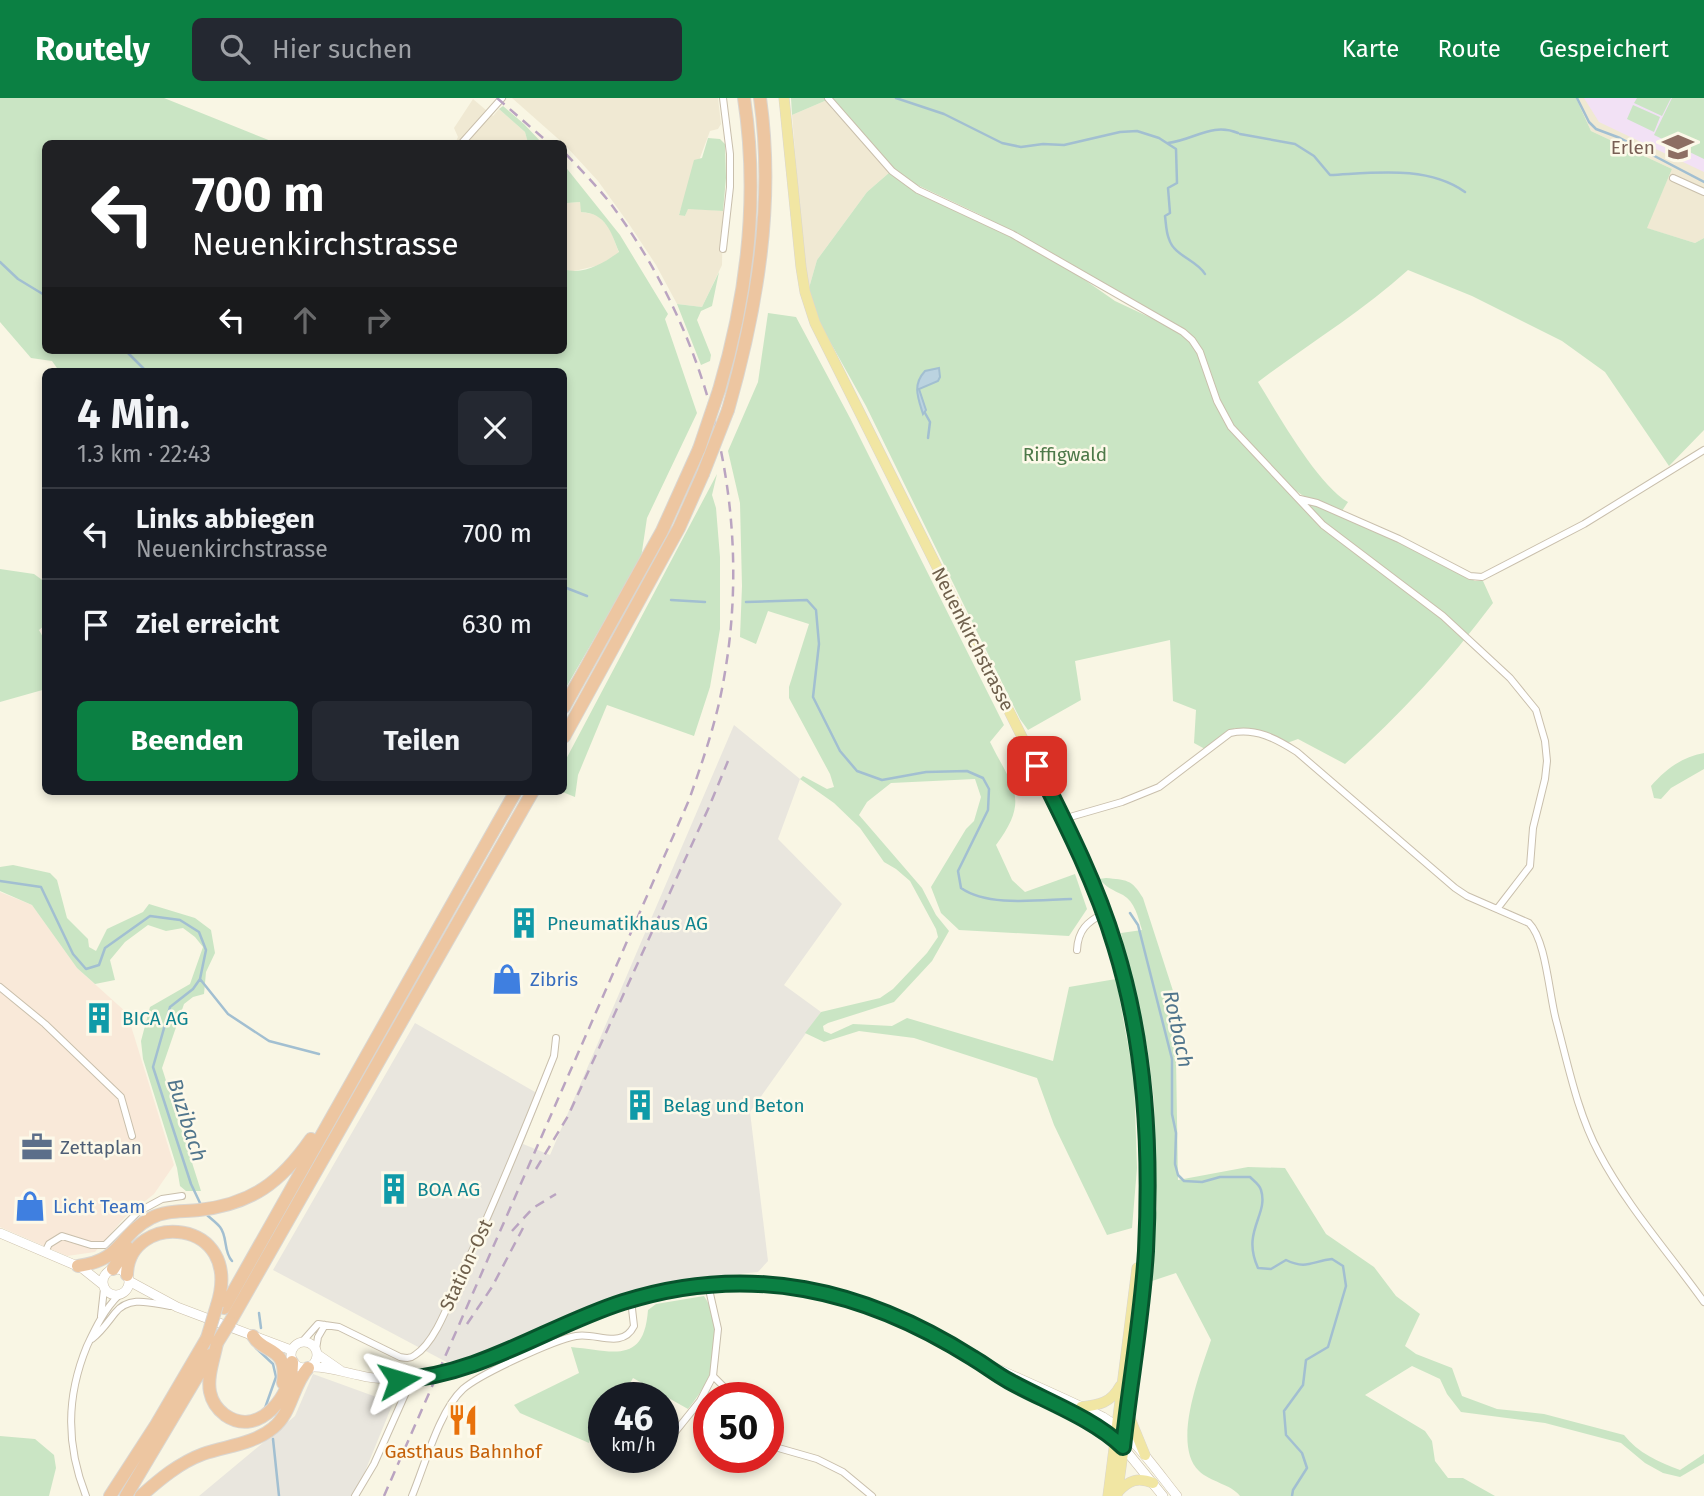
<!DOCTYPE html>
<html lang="de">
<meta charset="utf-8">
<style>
body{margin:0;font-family:"Fira Sans",sans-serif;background:#242831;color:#f1f3f6;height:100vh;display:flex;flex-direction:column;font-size:26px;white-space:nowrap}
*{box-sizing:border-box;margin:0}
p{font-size:23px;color:#9ea1a6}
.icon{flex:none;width:38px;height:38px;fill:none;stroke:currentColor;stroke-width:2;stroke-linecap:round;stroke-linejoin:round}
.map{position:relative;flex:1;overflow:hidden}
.panel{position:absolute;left:42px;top:270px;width:525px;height:427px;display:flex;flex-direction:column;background:#171b24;border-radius:10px;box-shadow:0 4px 10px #0003}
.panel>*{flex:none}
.banner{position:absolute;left:42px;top:42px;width:525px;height:214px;border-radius:10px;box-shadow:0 4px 10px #0003;background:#202124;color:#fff;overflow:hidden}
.speed{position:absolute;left:588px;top:1284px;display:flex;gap:14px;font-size:35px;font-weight:700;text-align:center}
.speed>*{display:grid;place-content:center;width:91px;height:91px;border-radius:50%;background:#171b24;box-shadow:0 4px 10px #0003;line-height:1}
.speed small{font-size:18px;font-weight:400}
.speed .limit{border:10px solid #d22;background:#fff;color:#111}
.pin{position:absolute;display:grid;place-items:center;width:60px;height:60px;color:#fff;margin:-30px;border-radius:14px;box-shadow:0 4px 10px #0006}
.me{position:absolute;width:77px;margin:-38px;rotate:83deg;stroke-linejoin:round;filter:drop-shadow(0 0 5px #0008)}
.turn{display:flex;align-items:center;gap:24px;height:147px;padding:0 35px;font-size:32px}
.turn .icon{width:91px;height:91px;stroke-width:2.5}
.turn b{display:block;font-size:49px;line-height:60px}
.lanes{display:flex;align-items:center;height:66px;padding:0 35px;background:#0003;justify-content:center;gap:35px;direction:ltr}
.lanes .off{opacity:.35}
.round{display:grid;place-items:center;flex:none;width:74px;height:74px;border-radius:10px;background:#242831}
.head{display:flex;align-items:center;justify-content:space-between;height:119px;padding:0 35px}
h1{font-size:42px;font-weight:700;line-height:52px}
.action{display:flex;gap:14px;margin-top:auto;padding:14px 35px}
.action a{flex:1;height:80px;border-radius:10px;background:#0b8043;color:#fff;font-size:28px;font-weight:700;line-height:80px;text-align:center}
.action a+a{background:#242831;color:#f1f3f6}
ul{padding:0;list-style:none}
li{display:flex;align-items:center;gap:21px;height:91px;padding:0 35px;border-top:2px solid #363941}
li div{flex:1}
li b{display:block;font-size:26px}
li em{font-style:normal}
header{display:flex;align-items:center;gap:42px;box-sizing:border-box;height:98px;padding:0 35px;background:#0b8043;color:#fff}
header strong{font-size:33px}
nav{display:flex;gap:38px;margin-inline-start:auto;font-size:24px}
.search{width:490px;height:63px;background:#242831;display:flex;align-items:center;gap:18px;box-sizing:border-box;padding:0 24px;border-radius:10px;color:#9ea1a6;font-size:26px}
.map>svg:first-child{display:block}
</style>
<header>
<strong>Routely</strong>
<div class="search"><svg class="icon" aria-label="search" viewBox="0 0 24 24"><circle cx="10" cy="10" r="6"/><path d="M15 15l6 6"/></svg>Hier suchen</div>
<nav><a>Karte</a><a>Route</a><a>Gespeichert</a></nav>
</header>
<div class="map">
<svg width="1704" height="1398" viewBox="0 0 1704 1398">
<rect width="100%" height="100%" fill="#f9f6e4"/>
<path fill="#f0e9d3" d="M512,0h206l3,26 -3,5 -8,2 -31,83 6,2 3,-8 35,3 -1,54 -20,42 -25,-3 -21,-39 -27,-41 -31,-43 -34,-37z
M1576,0h128v140l-9,5 -49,-15 26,-59 -81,-38z
M473,1l20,17 6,-7 26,23 3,11h-73l3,-6 -4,-9z
M827,2l5,9 58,63 -23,20 -50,68 -8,28 -5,-28 -12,-145z
M564,92l3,13 13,-1 2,10 16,3 12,14 9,24 -19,12 -30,7 -6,-3z"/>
<path fill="#f9e9d9" d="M0,794l32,13 45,63 50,45 47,152 -20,29 -29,23 -30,35 -28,4 -67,-29z"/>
<path fill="#e9e6de" d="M734,627l66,54 -22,60 64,65 -58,81 37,27 -71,100 18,149 -10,11 -68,7 -88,23 -148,64 -181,-96 142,-247 127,73 -19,48 27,11z
M313,1276l80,29 -38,93h-156l96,-80z"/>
<path fill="#f2e1f5" d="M1584,0h120v74l-105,-50z"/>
<path fill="#cae5c4" d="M0,0h164l112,45 -230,1v206h518v-81c18,7 40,-6 55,-17 -8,-20 -13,-39 -38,-40l-1,-10 -13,1 -3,-13v-25l56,70 48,79 -3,5 32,94 -50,105 -6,40 -77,133v-320h-505l-7,-10 -21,-3 -31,-36z
M791,0h34l2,2 -35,15z
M831,0h745l15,33 81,38 -25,59 48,15 9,-5v192l-35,36 -64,-94 -43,-31 -90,-45 -64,-26c-46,42 -100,74 -150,112 20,32 59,102 90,120l-6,9c-13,-5 -28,-8 -40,-16 -21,-14 -69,-65 -79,-88 -13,-27 -18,-60 -42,-80l-200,-112 -68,-32 -26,-20z
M1637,0h34l-9,18 -28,-13z
M1672,0h32v61l-50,-24z
M1633,7l27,12 -6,15 -27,-13z
M503,8l21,18 18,19h-14l-3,-11 -26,-23z
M708,40l12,1 5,5 1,34 -3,33 -35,-2 -3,7 -6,-1 15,-55 8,-2z
M890,74l172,92 53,37 64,30 12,12 9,14 23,62 80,86 11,-1 70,30 91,47h8l10,22c-44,59 -93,112 -148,161l-47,-25 -11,4 -34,-13 -18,-2 -30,21 -11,-6 2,-33 -23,-9 -3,-61 -95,21 6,39 -53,30 -8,-11 -154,-313 -47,-84 -10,-34 8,-28 50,-68z
M719,174l-7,34 -11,5 -4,9 14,35 -1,6 -9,4 -24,-61 25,3z
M768,215l28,4 54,101 154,307 -14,17c22,45 41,56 6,103l16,35 13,12 50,-18 12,35 -18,27 -110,-6 -18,-17 -10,-26 35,-58 8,-8 7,-24 -6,-18 -84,4 -24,19 -8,13 63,73 14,27 13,16 -17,30 -38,41 -66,21 -5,3 1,5 7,3 22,-10 39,2 15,-8 146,43 16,-74 47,-8 18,99 3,90 -5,60 -25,7 -53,-110 -17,-47 -123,-40 -55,-7 -35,11 -19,-9 16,-21 59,-14 13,-9 34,-36 11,-16 -2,-8 -26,-48 -14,-12 -12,-7 -24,-34 -26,-25 -34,-24 3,-3 24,13 7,-2 -4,-13 -41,-76v-11l20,-63 -41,-13 -12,33 -16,-7 2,-51 -2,-83 -12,-52 30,-69z
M717,376l-5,21 4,13 4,49v72l-10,58 -16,49 -87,-31 -29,70 -3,22 -15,-6h4v-28z
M0,471l34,5 11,8v43l-6,5 6,11 1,48 -46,13z
M1704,655v16l-33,19 -10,11 -7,-1 -3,-12c15,-17 31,-29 53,-33z
M13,767l37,8 7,7 10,38 21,21 1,8 7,4 11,-22 36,-17 6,-8 46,14 16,12 4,23 -9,19 -2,22 -11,3 -9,7 -22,64 39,123h-15l-6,-5 -3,-18 -34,-109 -2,-18 9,-34 40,-23 13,-37 -8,-10 -12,-9 -17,3 -18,-6 -23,17 -15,18 5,20 -20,4 -18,-16 -45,-63 -32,-14v-24z
M1106,780c20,2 26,1 37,20l32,99 3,183 70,-13 37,1 41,66 48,33 22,29 24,18 -15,32 11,8 36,14 10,28 35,13 47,5 80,21c14,18 35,27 56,35l24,-16v9l-24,14 -17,-4 -18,-10 -24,-20 -76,-20 -84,-11 -14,-18 -7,-15 -28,-13 -47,29 60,36 7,10 3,20 13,17h15l32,18h-255c-9,-12 -30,-14 -41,-25 -28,-27 2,-100 12,-131l-35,-67 -27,9 3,-53 5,-20 -3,-108 -6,-50 -27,-118 21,-3c-4,-13 -7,-28 -19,-35 -10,-5 -16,-7 -24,-16z
M704,1198c14,19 13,58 5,80 -5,12 -13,23 -21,33l-55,-31 -11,20h-18v18l-10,11 -5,16 -69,-30 -6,-8 65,-32 -8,-26c42,4 73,18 77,-37l8,-6z
M0,1338l35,3 19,16 2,13 -7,28h-49z"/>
<path fill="#bbd3e0" stroke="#a2bfd1" stroke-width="2" d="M939,270l1,9 -2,4 -19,8 7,21 -3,4c-5,-16 -11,-29 2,-43z"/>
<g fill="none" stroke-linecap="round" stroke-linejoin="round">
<path stroke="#a2bfd1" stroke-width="2.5" d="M896,0l48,16 58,29 19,4 22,-3 21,1 56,-13 17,-1 22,7 17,11 1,34 -9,5 2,25 -5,3c1,7 1,16 4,23 5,17 28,21 36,35
M1577,0l12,24 7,7 24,9 84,44
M1240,36l55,10 19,12 16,19c44,-2 97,-10 135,17
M1168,45c26,-3 44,-21 70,-10
M0,164l18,17 28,17
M125,252l21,21
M925,315l5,9 -2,16
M564,489l23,9
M671,502l34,2
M746,504l61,-2 9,10 3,34 -6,53 27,54 17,20 25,9 44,-8 41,-1 16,7 6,11 -1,21 -30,61 3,17c27,19 77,12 110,11
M0,783l41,6 32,67 13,15 13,-4 6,-17 45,-32 30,4 19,12 7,18 -6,29 -7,10 -23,18 -17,60 38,117 10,21
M1130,815l8,12 34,134v55l4,19 -1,31 3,11 6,6 18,1 18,-5h30c4,4 10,8 11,13 8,25 -20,41 -3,78l13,1 15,-9c20,10 27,1 46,-1l11,7 3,20 -18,61 -22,13 -3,25 -19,26 2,24 16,18 5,15 -14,22 -1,6
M200,881l28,35 41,27 50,13
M206,1116c4,4 10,8 14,13 8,10 3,24 12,34
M259,1215l2,15
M256,1250l17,16 3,13 -11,31
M273,1341l6,57"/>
<defs>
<path id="street" d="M723,0l7,56v33l-7,62
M828,0l64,73 26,19 94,44 171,98 9,8 8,12 17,49 14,26 92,98 120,91 67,62 26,32 9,31 2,20 -2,18 -12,49 -3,38 -33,43
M461,46l41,-46
M1673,80l31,14
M1300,401l17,4 82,36 71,37 12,1 102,-53 120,-74
M1063,721l59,-17 37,-15 71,-54c25,-6 47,6 67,19l158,136 12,8 62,27c17,17 20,71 27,97 12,44 21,92 43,133 28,53 70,100 105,149
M1077,852c1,-20 10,-28 27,-37
M0,889l45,37 76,73 11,39
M45,1154l4,-8 13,-8 29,9h14l33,-33 24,-13 20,-3
M101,1218l3,-27
M92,1241c10,-8 15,-16 23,-26 14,-18 36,-10 55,-7
M302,1244l16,-18 21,3 61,30c6,1 10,2 15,-2 22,-14 36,-59 47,-82 34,-72 63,-144 92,-217l2,-18
M316,1251l2,-12 7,-12
M713,1278l22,22
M768,1347l49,14 26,13 29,24
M663,1349l37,-46 13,-25 5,-47 -10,-44
M86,1398c-20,-51 -20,-99 1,-150 9,-19 17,-36 32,-51
M355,1398l19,-32 33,-74
M412,1398c13,-31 27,-85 51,-107 17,-15 91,-49 113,-53 20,-4 46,14 58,-10l-3,-26"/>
<path id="secondary" d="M0,1135l82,35 20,16
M103 1184a13 13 0 1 1 26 0a13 13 0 1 1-26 0Z
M129,1183l48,26 114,43
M291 1257a13 13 0 1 1 26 0a13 13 0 1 1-26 0Z
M317,1256l23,16
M983,1267l128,71 12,11 40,49
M311,1269c15,-1 32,5 47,8 19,5 38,5 58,3 74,-9 137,-54 208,-76 80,-25 171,-27 249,6 35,14 66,34 100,50 43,19 87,38 130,59 29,17 53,53 74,79"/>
<path id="primary" d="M784,0l17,169 4,25 10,31 268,536c36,83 58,172 64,262 2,35 -1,70 -1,106 -3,89 -17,181 -29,269
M1081,1309c18,-2 30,-4 39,-21
M1129,1318l16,39
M1118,1394c11,-12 20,-15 35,-9
M1108,1398l29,-228"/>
<path id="highway" d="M719,292c28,-94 40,-194 25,-292
M728,312c29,-101 47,-207 32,-312
M564,609l98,-176 37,-82
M564,639l115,-209 24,-54
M78,1168c45,-6 39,-30 73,-48 15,-8 32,-6 48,-8 53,-6 82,-28 112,-71
M113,1171l14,-22
M127,1177c1,-65 118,-58 90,30
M224,1210l292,-517
M230,1224l303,-531
M253,1238c11,19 35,9 30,47
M217,1245c-3,16 -10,33 -7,49 2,10 7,17 15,23 34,24 68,-21 67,-53
M110,1398l46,-71 51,-87
M126,1398l84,-141
M141,1398c19,-17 38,-33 62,-42 23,-8 51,-10 70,-26 19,-15 19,-42 35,-60"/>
</defs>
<use href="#street" stroke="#c9bfac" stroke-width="8"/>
<use href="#secondary" stroke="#ccc0aa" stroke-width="10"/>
<use href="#primary" stroke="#dad6d0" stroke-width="11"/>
<use href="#highway" stroke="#dad6d0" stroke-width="14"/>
<use href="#street" stroke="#fff" stroke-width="6"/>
<use href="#secondary" stroke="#fff" stroke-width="9"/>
<use href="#primary" stroke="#f1e6a3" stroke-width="10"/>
<use href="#highway" stroke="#edc6a1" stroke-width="12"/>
<path stroke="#baa4c1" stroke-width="2.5" stroke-dasharray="10 7" stroke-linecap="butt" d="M497,0l53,46
M536,1071l32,-53 141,-309 19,-46
M512,1133l21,-23 23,-14
M467,1226l25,-37 31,-59
M384,1398l305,-696c14,-40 28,-80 35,-122 29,-162 -11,-334 -108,-467 -15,-21 -35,-41 -52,-59"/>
<defs>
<path id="street-bridge" d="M407,1292l8,-18"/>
<path id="highway-bridge" d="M699,351l20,-59
M703,376l25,-64
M207,1240l10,-33
M217,1245l13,-21"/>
</defs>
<use href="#street-bridge" stroke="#c9bfac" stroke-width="8" stroke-linecap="butt"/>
<use href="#highway-bridge" stroke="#dad6d0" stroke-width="14" stroke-linecap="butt"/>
<use href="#street-bridge" stroke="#fff" stroke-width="6"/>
<use href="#highway-bridge" stroke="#edc6a1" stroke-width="12"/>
</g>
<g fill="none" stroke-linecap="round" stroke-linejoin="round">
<defs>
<path id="route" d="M399,1282c81,-5 149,-54 224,-78 126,-40 241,-13 350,56 12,7 23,16 36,23 36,20 84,37 114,66 7,-65 19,-130 23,-196 5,-103 0,-205 -31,-305 -19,-63 -49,-122 -78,-180"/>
</defs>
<use href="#route" stroke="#07532c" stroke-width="18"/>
<use href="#route" stroke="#0b8043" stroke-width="12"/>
</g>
<defs>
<symbol id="school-bare" viewBox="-9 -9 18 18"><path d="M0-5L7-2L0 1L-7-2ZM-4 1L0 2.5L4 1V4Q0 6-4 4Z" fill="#8d6e63" stroke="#fdf9e9" stroke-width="2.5" paint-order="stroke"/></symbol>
<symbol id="building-bare" viewBox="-9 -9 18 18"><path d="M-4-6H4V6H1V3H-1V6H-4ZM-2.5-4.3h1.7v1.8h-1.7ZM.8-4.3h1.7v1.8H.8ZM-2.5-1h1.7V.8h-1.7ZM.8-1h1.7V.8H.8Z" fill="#0f9aa8" stroke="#fdf9e9" stroke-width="2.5" paint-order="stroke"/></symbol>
<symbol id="shop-bare" viewBox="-9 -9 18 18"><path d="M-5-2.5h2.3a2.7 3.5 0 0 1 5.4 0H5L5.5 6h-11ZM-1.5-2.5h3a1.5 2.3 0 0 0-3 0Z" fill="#3f7fe0" stroke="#fdf9e9" stroke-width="2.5" paint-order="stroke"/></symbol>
<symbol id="office-bare" viewBox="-9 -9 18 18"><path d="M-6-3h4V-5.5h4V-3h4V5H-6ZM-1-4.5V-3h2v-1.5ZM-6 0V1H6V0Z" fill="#5c6f8a" stroke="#fdf9e9" stroke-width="2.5" paint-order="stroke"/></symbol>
<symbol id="restaurant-bare" viewBox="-9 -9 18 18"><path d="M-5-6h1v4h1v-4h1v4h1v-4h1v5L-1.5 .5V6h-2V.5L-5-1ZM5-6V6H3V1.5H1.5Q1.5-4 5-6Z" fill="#e8710a" stroke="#fdf9e9" stroke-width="2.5" paint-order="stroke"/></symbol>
</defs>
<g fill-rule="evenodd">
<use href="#school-bare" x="1656" y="27" width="44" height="44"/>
<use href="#building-bare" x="502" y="803" width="44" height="44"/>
<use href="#shop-bare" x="485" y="859" width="44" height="44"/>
<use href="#building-bare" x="77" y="898" width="44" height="44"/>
<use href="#building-bare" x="618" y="985" width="44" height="44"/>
<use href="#office-bare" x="15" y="1027" width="44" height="44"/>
<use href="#building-bare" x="372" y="1069" width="44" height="44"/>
<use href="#shop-bare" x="8" y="1086" width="44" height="44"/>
<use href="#restaurant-bare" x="441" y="1300" width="44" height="44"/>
</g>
<g text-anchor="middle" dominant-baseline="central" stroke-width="5" stroke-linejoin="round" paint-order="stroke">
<g font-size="19" fill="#785e54" stroke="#fdf9e9" text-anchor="end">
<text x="1655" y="49">Erlen</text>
</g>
<g font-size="19" fill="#4d7949" stroke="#fdf9e9">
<text x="1065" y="356">Riffigwald</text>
</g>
<g font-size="19" fill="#6f604c" stroke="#fdf9e9">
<text transform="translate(973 541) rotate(63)">Neuenkirchstrasse</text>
<text transform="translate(466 1167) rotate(-65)">Station-Ost</text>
</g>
<g font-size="19" fill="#0d838f" stroke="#fdf9e9" text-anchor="start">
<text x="547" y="825">Pneumatikhaus AG</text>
<text x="122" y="920">BICA AG</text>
<text x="663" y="1007">Belag und Beton</text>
<text x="417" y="1091">BOA AG</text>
</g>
<g font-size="19" fill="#366cbe" stroke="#fdf9e9" text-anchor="start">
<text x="530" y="881">Zibris</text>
<text x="53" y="1108">Licht Team</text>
</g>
<g font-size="19" fill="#4e5e75" stroke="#fdf9e9" text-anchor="start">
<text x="60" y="1049">Zettaplan</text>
</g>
<g font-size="19" fill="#c56008" stroke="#fdf9e9">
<text x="463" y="1353">Gasthaus Bahnhof</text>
</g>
<g font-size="21" font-style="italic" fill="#50758c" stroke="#fdf9e9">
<text transform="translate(1178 931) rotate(78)">Rotbach</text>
<text transform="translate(187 1022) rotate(72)">Buzibach</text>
</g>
</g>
</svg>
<div class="speed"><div>46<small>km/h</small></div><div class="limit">50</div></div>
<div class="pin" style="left:1037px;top:668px;background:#d93025"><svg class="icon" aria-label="arrive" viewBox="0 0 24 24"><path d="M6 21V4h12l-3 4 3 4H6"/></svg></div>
<svg class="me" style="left:399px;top:1282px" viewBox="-20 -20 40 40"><path d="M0-17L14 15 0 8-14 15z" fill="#0b8043" stroke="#fff" stroke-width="4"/></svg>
<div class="banner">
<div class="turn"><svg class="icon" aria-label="left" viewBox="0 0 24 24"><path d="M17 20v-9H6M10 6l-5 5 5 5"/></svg><div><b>700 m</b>Neuenkirchstrasse</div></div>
<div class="lanes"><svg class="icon" aria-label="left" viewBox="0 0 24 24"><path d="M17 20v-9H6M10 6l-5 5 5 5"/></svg><svg class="icon off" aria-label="ahead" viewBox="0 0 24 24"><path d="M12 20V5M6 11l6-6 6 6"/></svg><svg class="icon off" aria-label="right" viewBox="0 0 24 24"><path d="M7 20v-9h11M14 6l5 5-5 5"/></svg></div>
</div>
<section class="panel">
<div class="head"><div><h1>4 Min.</h1><p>1.3 km · 22:43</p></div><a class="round"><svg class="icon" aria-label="close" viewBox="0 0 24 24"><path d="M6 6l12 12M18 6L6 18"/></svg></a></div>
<ul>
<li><svg class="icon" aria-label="left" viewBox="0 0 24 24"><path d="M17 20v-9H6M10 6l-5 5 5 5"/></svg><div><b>Links abbiegen</b><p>Neuenkirchstrasse</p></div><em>700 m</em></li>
<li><svg class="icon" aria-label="arrive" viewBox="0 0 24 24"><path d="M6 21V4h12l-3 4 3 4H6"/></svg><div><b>Ziel erreicht</b></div><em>630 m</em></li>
</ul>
<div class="action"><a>Beenden</a><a>Teilen</a></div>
</section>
</div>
